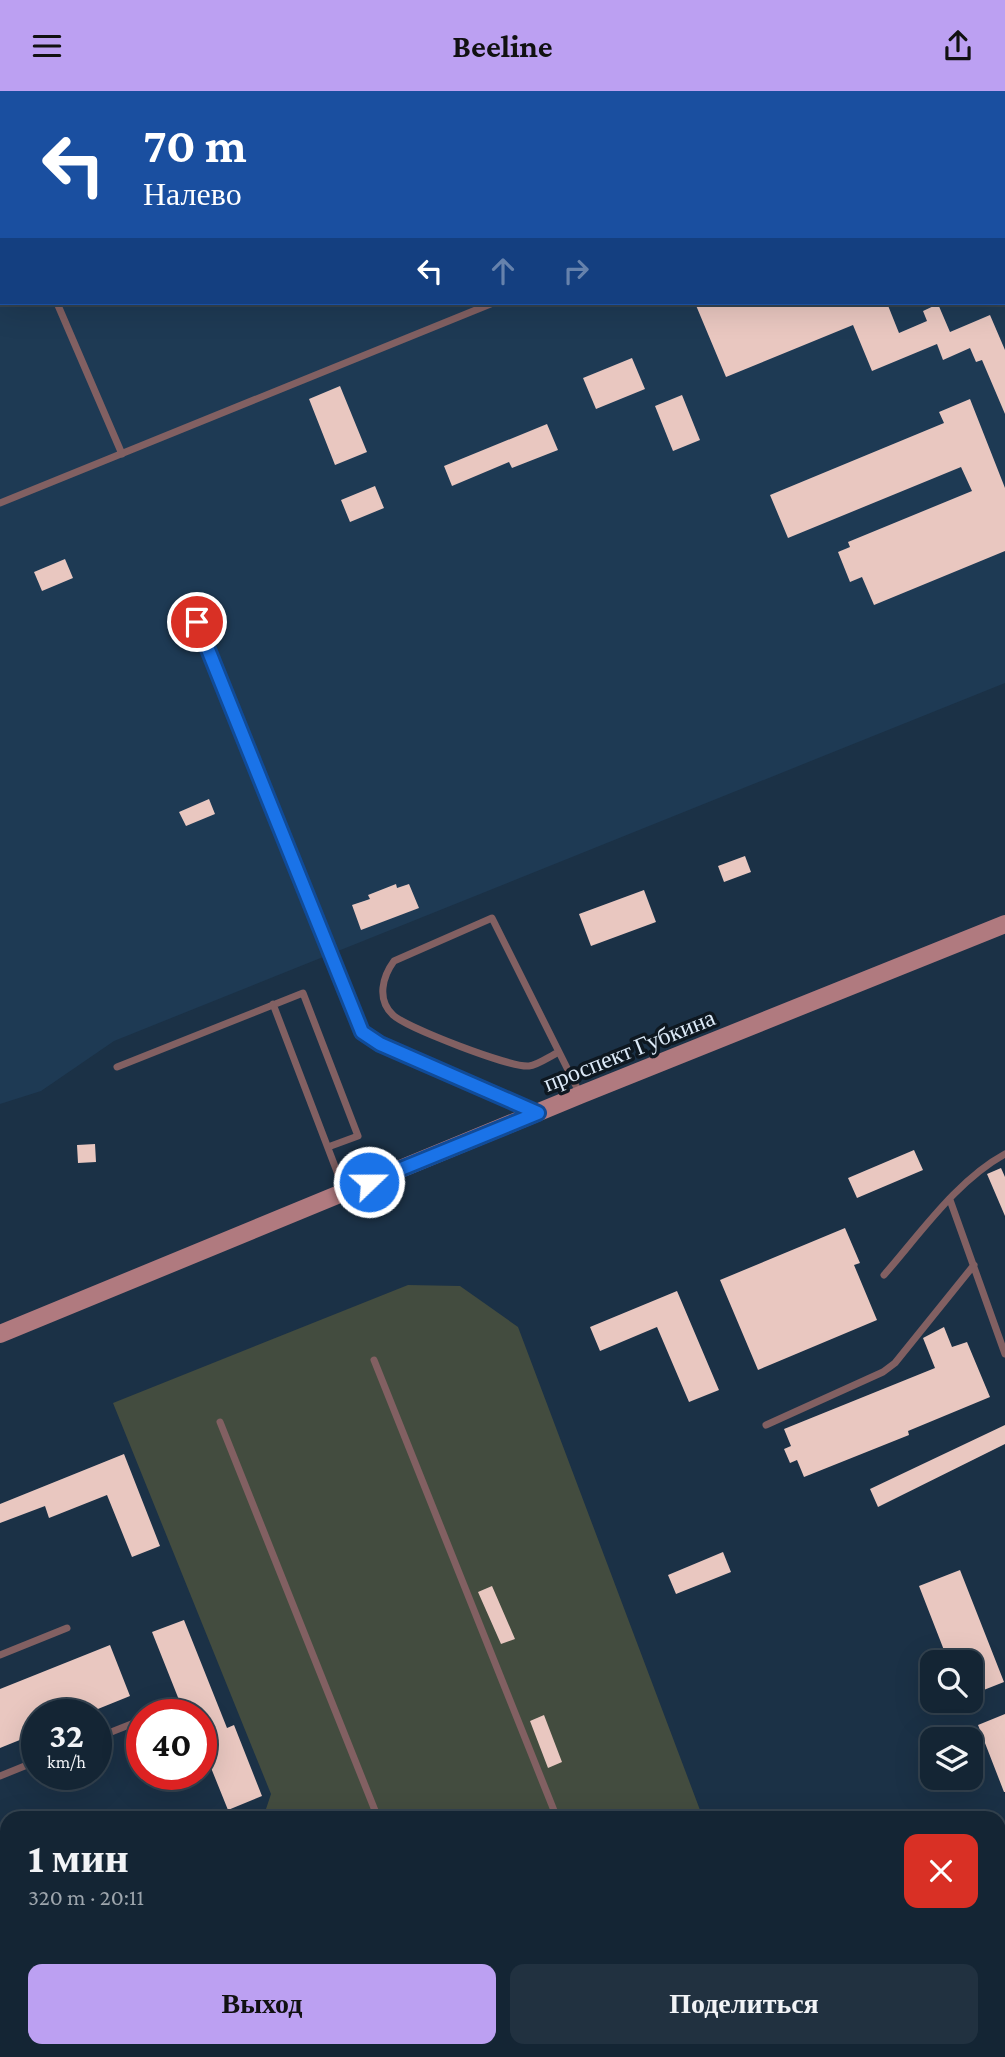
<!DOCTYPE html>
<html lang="ru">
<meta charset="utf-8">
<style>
body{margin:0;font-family:"Crimson Pro",serif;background:#213140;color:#f1f3f6;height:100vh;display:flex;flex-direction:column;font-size:26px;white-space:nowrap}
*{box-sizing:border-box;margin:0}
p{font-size:23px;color:#9da5ac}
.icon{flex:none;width:38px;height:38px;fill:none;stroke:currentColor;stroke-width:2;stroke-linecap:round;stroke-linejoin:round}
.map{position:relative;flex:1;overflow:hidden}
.sheet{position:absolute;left:0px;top:1720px;width:1006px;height:247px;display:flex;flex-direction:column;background:#142534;border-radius:21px 21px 0 0;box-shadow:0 7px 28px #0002,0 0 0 2px #33424f}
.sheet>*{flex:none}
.top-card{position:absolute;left:0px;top:0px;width:1006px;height:214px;box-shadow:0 7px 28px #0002,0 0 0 2px #33424f;background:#1a4fa0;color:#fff;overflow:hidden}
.tools{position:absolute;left:920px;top:1559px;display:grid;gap:14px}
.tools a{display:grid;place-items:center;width:63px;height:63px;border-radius:14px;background:#142534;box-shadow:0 7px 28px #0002,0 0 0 2px #33424f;font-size:35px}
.speed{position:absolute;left:21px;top:1608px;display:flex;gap:14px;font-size:35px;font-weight:700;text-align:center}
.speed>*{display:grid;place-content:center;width:91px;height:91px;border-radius:50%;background:#142534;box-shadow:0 7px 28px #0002,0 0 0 2px #33424f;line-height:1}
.speed small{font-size:18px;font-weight:400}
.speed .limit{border:10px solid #d22;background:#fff;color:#111}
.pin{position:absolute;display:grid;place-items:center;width:60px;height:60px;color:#fff;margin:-30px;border:4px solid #fff;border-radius:50%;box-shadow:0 2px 7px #0007}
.me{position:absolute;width:77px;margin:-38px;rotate:68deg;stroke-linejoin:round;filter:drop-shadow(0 0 5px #0008)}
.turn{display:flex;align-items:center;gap:24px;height:147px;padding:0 28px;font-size:32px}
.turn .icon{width:91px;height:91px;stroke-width:2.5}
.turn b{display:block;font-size:49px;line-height:60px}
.lanes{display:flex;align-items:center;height:66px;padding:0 28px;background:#0003;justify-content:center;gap:35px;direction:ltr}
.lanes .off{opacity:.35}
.round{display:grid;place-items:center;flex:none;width:74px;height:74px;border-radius:14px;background:#213140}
.head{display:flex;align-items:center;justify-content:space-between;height:119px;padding:0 28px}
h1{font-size:42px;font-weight:700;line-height:52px}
.button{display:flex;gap:14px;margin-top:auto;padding:14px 28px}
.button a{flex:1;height:80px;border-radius:14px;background:#bca0f2;color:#111;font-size:28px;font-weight:700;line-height:80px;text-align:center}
.button a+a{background:#213140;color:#f1f3f6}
header{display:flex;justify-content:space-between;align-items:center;height:91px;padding:0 28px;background:#bca0f2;color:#111;font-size:32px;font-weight:700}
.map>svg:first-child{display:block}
</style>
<header><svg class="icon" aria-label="menu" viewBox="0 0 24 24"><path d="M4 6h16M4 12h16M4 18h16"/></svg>Beeline<svg class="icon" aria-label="share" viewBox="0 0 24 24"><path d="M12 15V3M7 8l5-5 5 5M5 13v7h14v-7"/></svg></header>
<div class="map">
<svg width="1005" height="1966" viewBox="0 0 1005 1966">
<rect width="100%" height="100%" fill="#1b3146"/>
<path fill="#1e3a54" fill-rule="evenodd" d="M0,0h1005v592l-891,358 -73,50 -41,13zM2,2h1002v210h-1002z"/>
<path fill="#434c3f" d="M408,1194l52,1 58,41 185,491h-440l8,-24 -158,-391z
M7,1844v116h784l2,6h-793v-119z"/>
<path fill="#e9c7c0" d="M695,212h192l12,30 28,-12 -4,-10 15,-7 12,28 40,-17 15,35v64l-23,-54 -6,2 -6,-14 -27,12 -6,-16 -65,27 -19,-46 -127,52z
M632,267l13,31 -49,20 -13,-31z
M340,295l27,66 -32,13 -26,-66z
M682,304l18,45 -27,11 -18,-45z
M970,308l35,89v63l-131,54 -12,-28 -12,5 -12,-30 12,-5 -2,-5 124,-51 -11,-24 -173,71 -18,-43 174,-72 -5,-11z
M547,333l11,26 -46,18 -3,-6 -57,24 -8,-20z
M375,395l9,22 -34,14 -9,-22z
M65,468l8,19 -31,13 -8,-19z
M209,708l6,15 -29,12 -7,-14z
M745,765l6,16 -27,10 -6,-16z
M396,793l1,4 12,-4 10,24 -58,22 -9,-25 18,-6 -2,-4z
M644,799l12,32 -65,24 -12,-32z
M95,1053l1,18 -18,1 -1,-18z
M914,1059l9,20 -66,28 -9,-20z
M1001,1077l4,9v39l-18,-42z
M845,1137l15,35 -6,2 23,55 -119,50 -38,-90z
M677,1200l42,99 -30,12 -32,-75 -57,24 -10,-24z
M944,1236l8,20 15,-5 23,55 -82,34 1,4 -105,42 -7,-17 -7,3 -6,-14 7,-3 -7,-17 151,-61 -12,-30z
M1005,1334v19l-127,63 -8,-18z
M124,1363l36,92 -28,11 -25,-62 -58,23 -4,-12 -45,17v-19z
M723,1461l8,20 -55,22 -8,-19z
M960,1479l44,112 -33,13v-32h-22l-30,-77z
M492,1495l23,53 -14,5 -23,-52z
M184,1529l43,108 7,-3 28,71 -34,14 -27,-67v-28h-16l-33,-83z
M110,1554l20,51 -47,19h-46v18l-37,15v-59z
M1005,1623v78h-1l-26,-67z
M544,1624l18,47 -14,6 -18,-47z"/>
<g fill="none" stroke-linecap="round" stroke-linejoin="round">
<path stroke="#826062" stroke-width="7" d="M1004,3h1
M0,77l2,4
M57,212l65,151
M0,412l493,-200
M197,531l165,410 18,12 154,68
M273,913l71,186
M559,961c-9,4 -21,13 -30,14 -18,2 -122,-38 -136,-51 -17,-16 -10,-39 1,-54l98,-43 88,176
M117,976l186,-74 55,143 -30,11
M950,1109l55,154
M884,1184c36,-41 73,-95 121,-121
M374,1269l183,458
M220,1331l158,396
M766,1334l117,-53 12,-9 79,-98
M0,1564l67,-27
M96,1647l38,-15
M0,1685l37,-15
M0,1850l7,-2
M96,1960l3,6
M286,1960l3,6
M471,1960l3,6
M650,1960l2,6"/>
<path stroke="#b07a7f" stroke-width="18" d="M0,1243l580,-239 425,-171"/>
</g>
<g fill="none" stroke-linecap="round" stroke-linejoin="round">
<defs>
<path id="route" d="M197,531l165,410 18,12 158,69 -169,69"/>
</defs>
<use href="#route" stroke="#114b97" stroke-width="18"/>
<use href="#route" stroke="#1a73e8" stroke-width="12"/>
</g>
<g text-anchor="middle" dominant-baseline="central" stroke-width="7" stroke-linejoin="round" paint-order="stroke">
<g font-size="24" fill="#dceaf8" stroke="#0e1821">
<text transform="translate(629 959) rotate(-22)">проспект Губкина</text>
</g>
</g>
</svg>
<div class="tools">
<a><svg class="icon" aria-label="search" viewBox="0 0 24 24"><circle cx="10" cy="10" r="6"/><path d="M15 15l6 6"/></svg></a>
<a><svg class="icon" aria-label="layers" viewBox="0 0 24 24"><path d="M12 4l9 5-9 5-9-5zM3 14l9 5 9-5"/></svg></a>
</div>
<div class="speed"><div>32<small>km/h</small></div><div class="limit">40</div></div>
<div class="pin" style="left:197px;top:531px;background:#d93025"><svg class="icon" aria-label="arrive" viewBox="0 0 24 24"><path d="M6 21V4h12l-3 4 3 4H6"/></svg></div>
<svg class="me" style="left:369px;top:1091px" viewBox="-20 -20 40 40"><circle r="17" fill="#1a73e8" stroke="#fff" stroke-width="3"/><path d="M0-11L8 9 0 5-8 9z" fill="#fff"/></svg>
<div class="top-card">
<div class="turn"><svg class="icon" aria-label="left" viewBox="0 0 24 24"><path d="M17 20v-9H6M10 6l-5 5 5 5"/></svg><div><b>70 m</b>Налево</div></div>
<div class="lanes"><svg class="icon" aria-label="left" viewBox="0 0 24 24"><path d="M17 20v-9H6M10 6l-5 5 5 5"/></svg><svg class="icon off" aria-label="ahead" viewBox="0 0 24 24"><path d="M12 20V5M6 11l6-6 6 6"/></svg><svg class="icon off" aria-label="right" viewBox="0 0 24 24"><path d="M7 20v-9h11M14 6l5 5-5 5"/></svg></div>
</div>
<section class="sheet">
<div class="head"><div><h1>1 мин</h1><p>320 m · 20:11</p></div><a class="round" style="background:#d93025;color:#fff"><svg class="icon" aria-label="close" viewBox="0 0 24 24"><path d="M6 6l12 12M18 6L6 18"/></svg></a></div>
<div class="button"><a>Выход</a><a>Поделиться</a></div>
</section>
</div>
